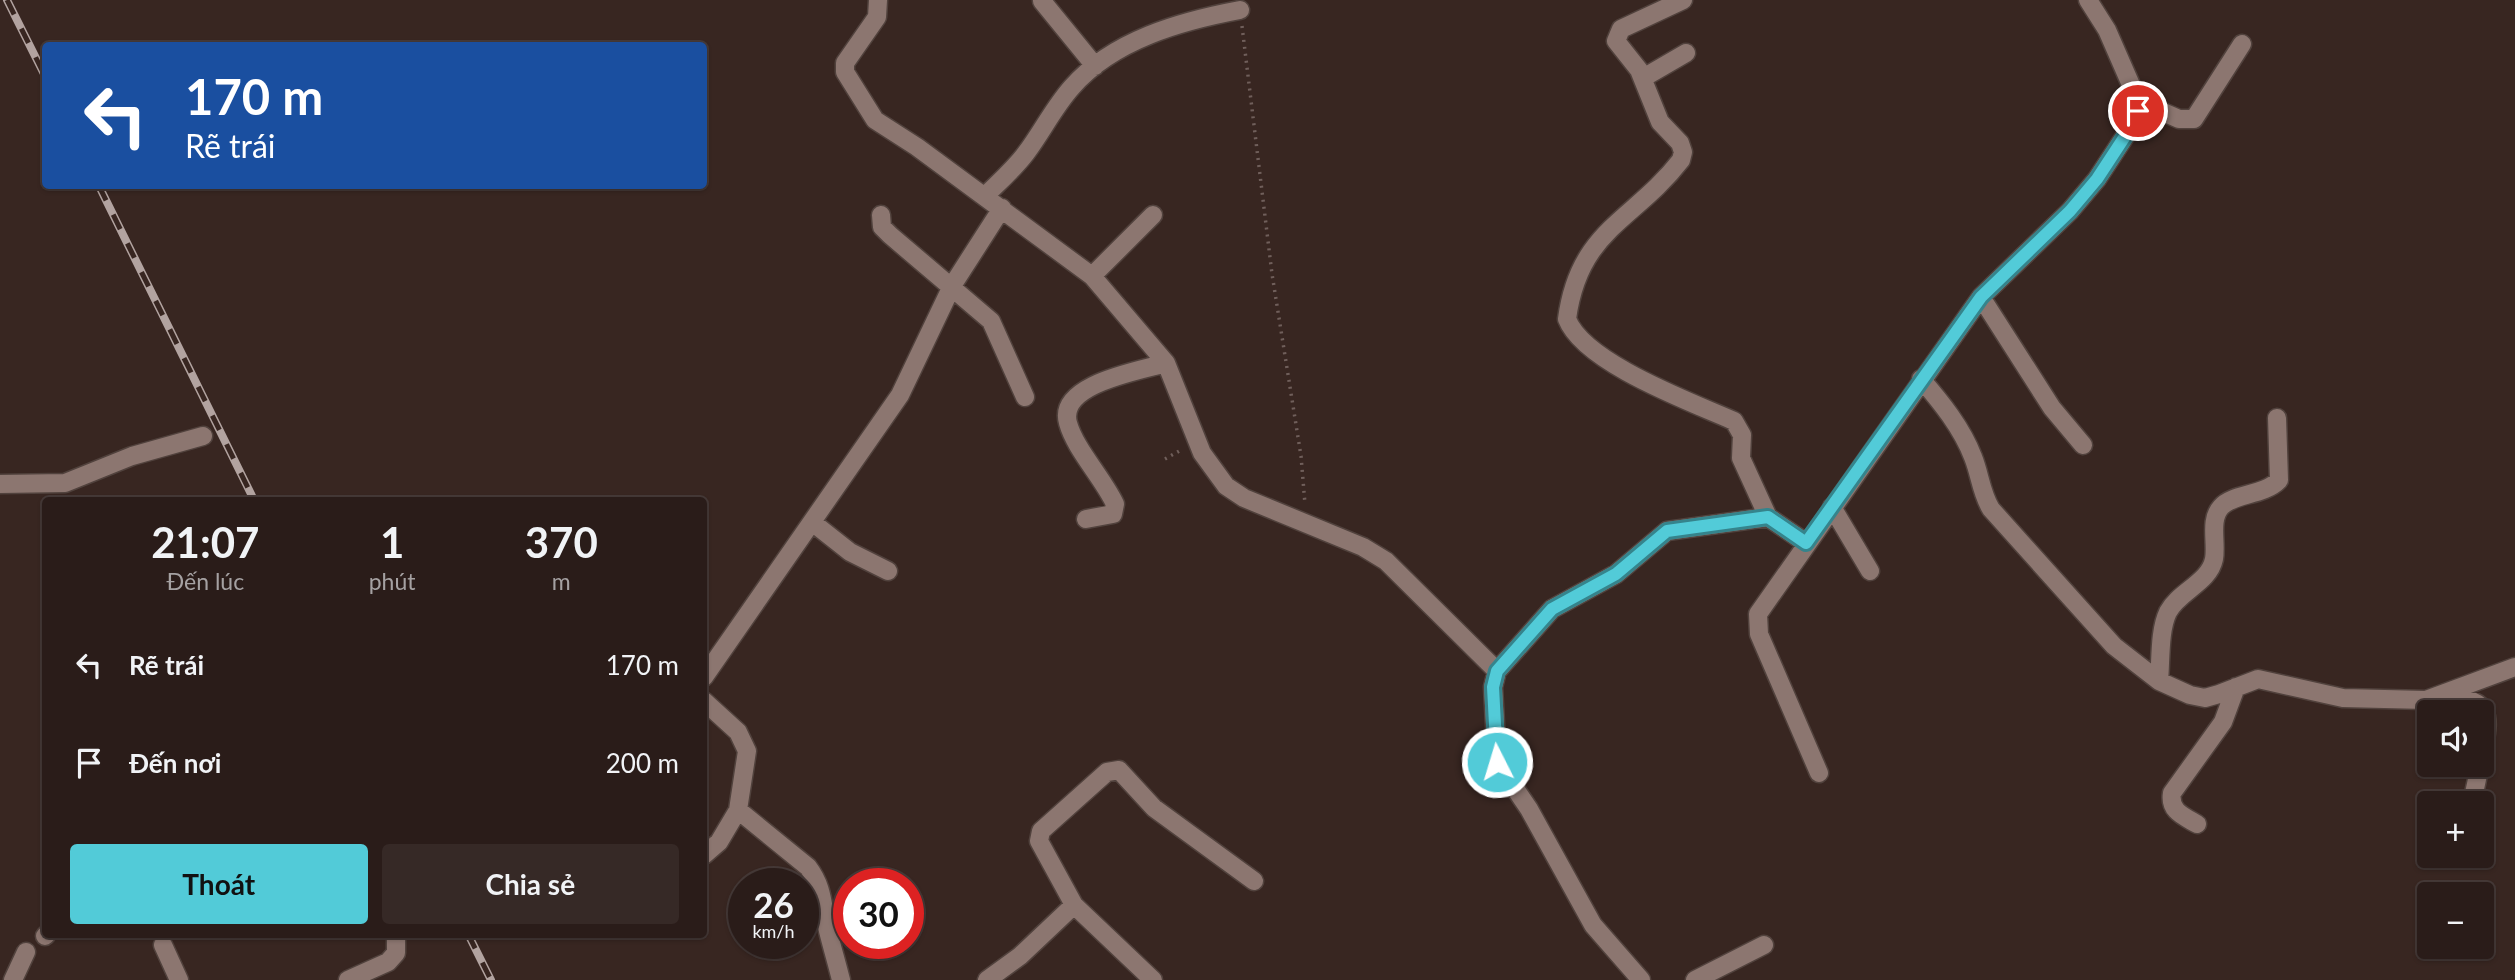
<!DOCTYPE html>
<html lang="vi">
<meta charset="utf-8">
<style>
body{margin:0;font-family:Lato,sans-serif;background:#362926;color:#f1f3f6;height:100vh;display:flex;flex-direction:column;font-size:26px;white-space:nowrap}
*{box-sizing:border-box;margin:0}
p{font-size:23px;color:#a5a1a2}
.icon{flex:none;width:38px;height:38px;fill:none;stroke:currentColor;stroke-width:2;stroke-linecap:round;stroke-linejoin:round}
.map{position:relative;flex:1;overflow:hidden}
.details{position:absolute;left:42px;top:497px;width:665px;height:441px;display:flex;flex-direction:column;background:#2a1c19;border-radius:7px;box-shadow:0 2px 5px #0004,0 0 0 2px #463a38}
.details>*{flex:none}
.top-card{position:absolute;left:42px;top:42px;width:665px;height:147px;border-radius:7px;box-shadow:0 2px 5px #0004,0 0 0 2px #463a38;background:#1a4fa0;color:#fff;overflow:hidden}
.fabs{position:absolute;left:2417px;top:700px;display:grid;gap:14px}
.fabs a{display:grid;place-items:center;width:77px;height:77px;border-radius:7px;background:#2a1c19;box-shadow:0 2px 5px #0004,0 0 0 2px #463a38;font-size:35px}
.speed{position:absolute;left:728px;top:868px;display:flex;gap:14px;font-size:35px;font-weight:700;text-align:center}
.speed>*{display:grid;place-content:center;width:91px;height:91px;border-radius:50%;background:#2a1c19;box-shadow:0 2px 5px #0004,0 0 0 2px #463a38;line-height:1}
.speed small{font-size:18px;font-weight:400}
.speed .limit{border:10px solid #d22;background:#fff;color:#111}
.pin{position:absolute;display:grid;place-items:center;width:60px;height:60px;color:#fff;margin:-30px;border:4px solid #fff;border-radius:50%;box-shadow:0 2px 7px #0007}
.me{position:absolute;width:77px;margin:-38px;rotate:355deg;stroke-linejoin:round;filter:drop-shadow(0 0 5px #0008)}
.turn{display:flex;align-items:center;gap:24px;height:147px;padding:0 28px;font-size:32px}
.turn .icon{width:91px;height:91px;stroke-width:2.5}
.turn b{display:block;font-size:49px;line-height:60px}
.eta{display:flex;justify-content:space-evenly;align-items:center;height:119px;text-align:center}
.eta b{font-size:42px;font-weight:700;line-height:49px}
.cta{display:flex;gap:14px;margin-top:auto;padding:14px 28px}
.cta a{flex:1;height:80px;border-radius:7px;background:#52cbd8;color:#111;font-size:28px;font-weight:700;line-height:80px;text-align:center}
.cta a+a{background:#362926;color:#f1f3f6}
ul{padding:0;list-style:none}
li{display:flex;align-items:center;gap:21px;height:98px;padding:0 28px}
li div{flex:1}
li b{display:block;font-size:26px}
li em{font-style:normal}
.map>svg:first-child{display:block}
</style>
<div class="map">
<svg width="2515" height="980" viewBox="0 0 2515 980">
<rect width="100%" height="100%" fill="#382621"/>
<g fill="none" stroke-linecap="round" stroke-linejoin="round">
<defs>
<path id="minor" d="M878,0l-1,17 -32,46v9l30,48 42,27 175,129 74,87 36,90 24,33 18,12 119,49 23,14 111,110
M1683,0l-62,29 -5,12 23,29 21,52 20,21 3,9 -2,8c-47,61 -102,69 -114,159 17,44 124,83 167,102l8,14 -1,23 27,59 38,26
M1042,1l53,65
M1643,78l43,-25
M2138,101l41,18h15l48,-75
M985,196c14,-14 29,-27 41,-43 16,-21 28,-46 46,-66 41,-47 109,-66 168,-77
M881,215l1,12 8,8 101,86 34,76
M1092,276l61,-61
M1981,297l71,111 31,37
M1921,379c20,23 41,49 52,78 7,17 8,36 18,52l123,137 45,35 31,14 15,3 14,-4 39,-15 85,19 83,2 89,-33
M0,484l65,-1 67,-27 71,-20
M1832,507l38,64
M1086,519l27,-5 2,-10c-12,-26 -40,-55 -47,-81 -11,-39 71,-52 98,-60
M812,522l38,30 38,19
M704,677l196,-282 52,-109 50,-78
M2159,681c2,-21 0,-50 9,-69 11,-21 41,-29 46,-53 3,-16 -5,-39 7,-52 12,-14 43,-11 58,-27l-2,-62
M2446,696c47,4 44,19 36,60
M704,701l34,31 9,19 -9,59 -19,32 -15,13
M1819,773l-60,-139 -1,-20 223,-317 89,-86 27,-32 38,-58 3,-20 -31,-71 -19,-30
M2472,803l8,-38
M738,810l70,57c16,21 14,39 20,64 4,16 9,33 13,49
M2197,824c-14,-8 -28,-13 -25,-31l51,-71 13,-35
M45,936l2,-2
M163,945l16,35
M13,980l13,-28
M348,980l40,-18 8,-9v-19
M987,980l33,-24 54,-51
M1153,980l-79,-75 -35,-64 2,-10 66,-59 12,-2 35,38 100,73
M1641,980l-48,-55 -64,-116 -32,-47 -4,-75 4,-16 55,-62 64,-35 51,-43 101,-14
M1695,980l69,-35"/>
</defs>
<use href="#minor" stroke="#51423d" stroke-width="21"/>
<path stroke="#705f5b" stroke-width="3.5" stroke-dasharray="2 5" stroke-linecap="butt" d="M1242,26l30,248 29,182 4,48
M1165,459l16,-9"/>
<use href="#minor" stroke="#8c7670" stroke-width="18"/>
<defs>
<path id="rail" d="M7,0l39,78
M99,186l155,314
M468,934l23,46"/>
</defs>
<use href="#rail" stroke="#b2a3a0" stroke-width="8"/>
<use href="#rail" stroke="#382621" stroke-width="5" stroke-dasharray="16" stroke-linecap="butt"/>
</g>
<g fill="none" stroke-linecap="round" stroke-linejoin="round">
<defs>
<path id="route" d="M1497,762l-4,-75 4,-16 55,-62 64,-35 51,-43 101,-14 38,26 175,-246 89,-86 27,-32 38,-58 3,-10"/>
</defs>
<use href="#route" stroke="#35848c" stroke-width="18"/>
<use href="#route" stroke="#52cbd8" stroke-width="12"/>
</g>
</svg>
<div class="fabs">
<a><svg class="icon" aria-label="sound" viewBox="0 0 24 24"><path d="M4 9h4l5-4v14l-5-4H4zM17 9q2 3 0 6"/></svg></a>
<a>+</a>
<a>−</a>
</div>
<div class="speed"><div>26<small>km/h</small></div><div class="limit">30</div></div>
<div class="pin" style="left:2138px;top:111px;background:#d93025"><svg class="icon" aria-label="arrive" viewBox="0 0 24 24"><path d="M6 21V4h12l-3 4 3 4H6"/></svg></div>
<svg class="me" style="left:1497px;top:762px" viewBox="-20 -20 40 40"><circle r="17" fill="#52cbd8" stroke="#fff" stroke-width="3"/><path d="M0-11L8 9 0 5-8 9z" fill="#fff"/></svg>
<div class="top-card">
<div class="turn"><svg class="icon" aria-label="left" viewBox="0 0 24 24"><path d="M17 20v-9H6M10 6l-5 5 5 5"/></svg><div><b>170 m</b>Rẽ trái</div></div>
</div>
<section class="details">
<div class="eta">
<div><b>21:07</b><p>Đến lúc</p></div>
<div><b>1</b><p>phút</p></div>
<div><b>370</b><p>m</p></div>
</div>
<ul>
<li><svg class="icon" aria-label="left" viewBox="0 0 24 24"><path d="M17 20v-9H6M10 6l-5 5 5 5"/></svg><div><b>Rẽ trái</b></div><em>170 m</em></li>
<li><svg class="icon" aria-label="arrive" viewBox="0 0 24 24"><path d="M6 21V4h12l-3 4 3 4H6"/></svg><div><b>Đến nơi</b></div><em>200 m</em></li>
</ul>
<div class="cta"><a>Thoát</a><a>Chia sẻ</a></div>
</section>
</div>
